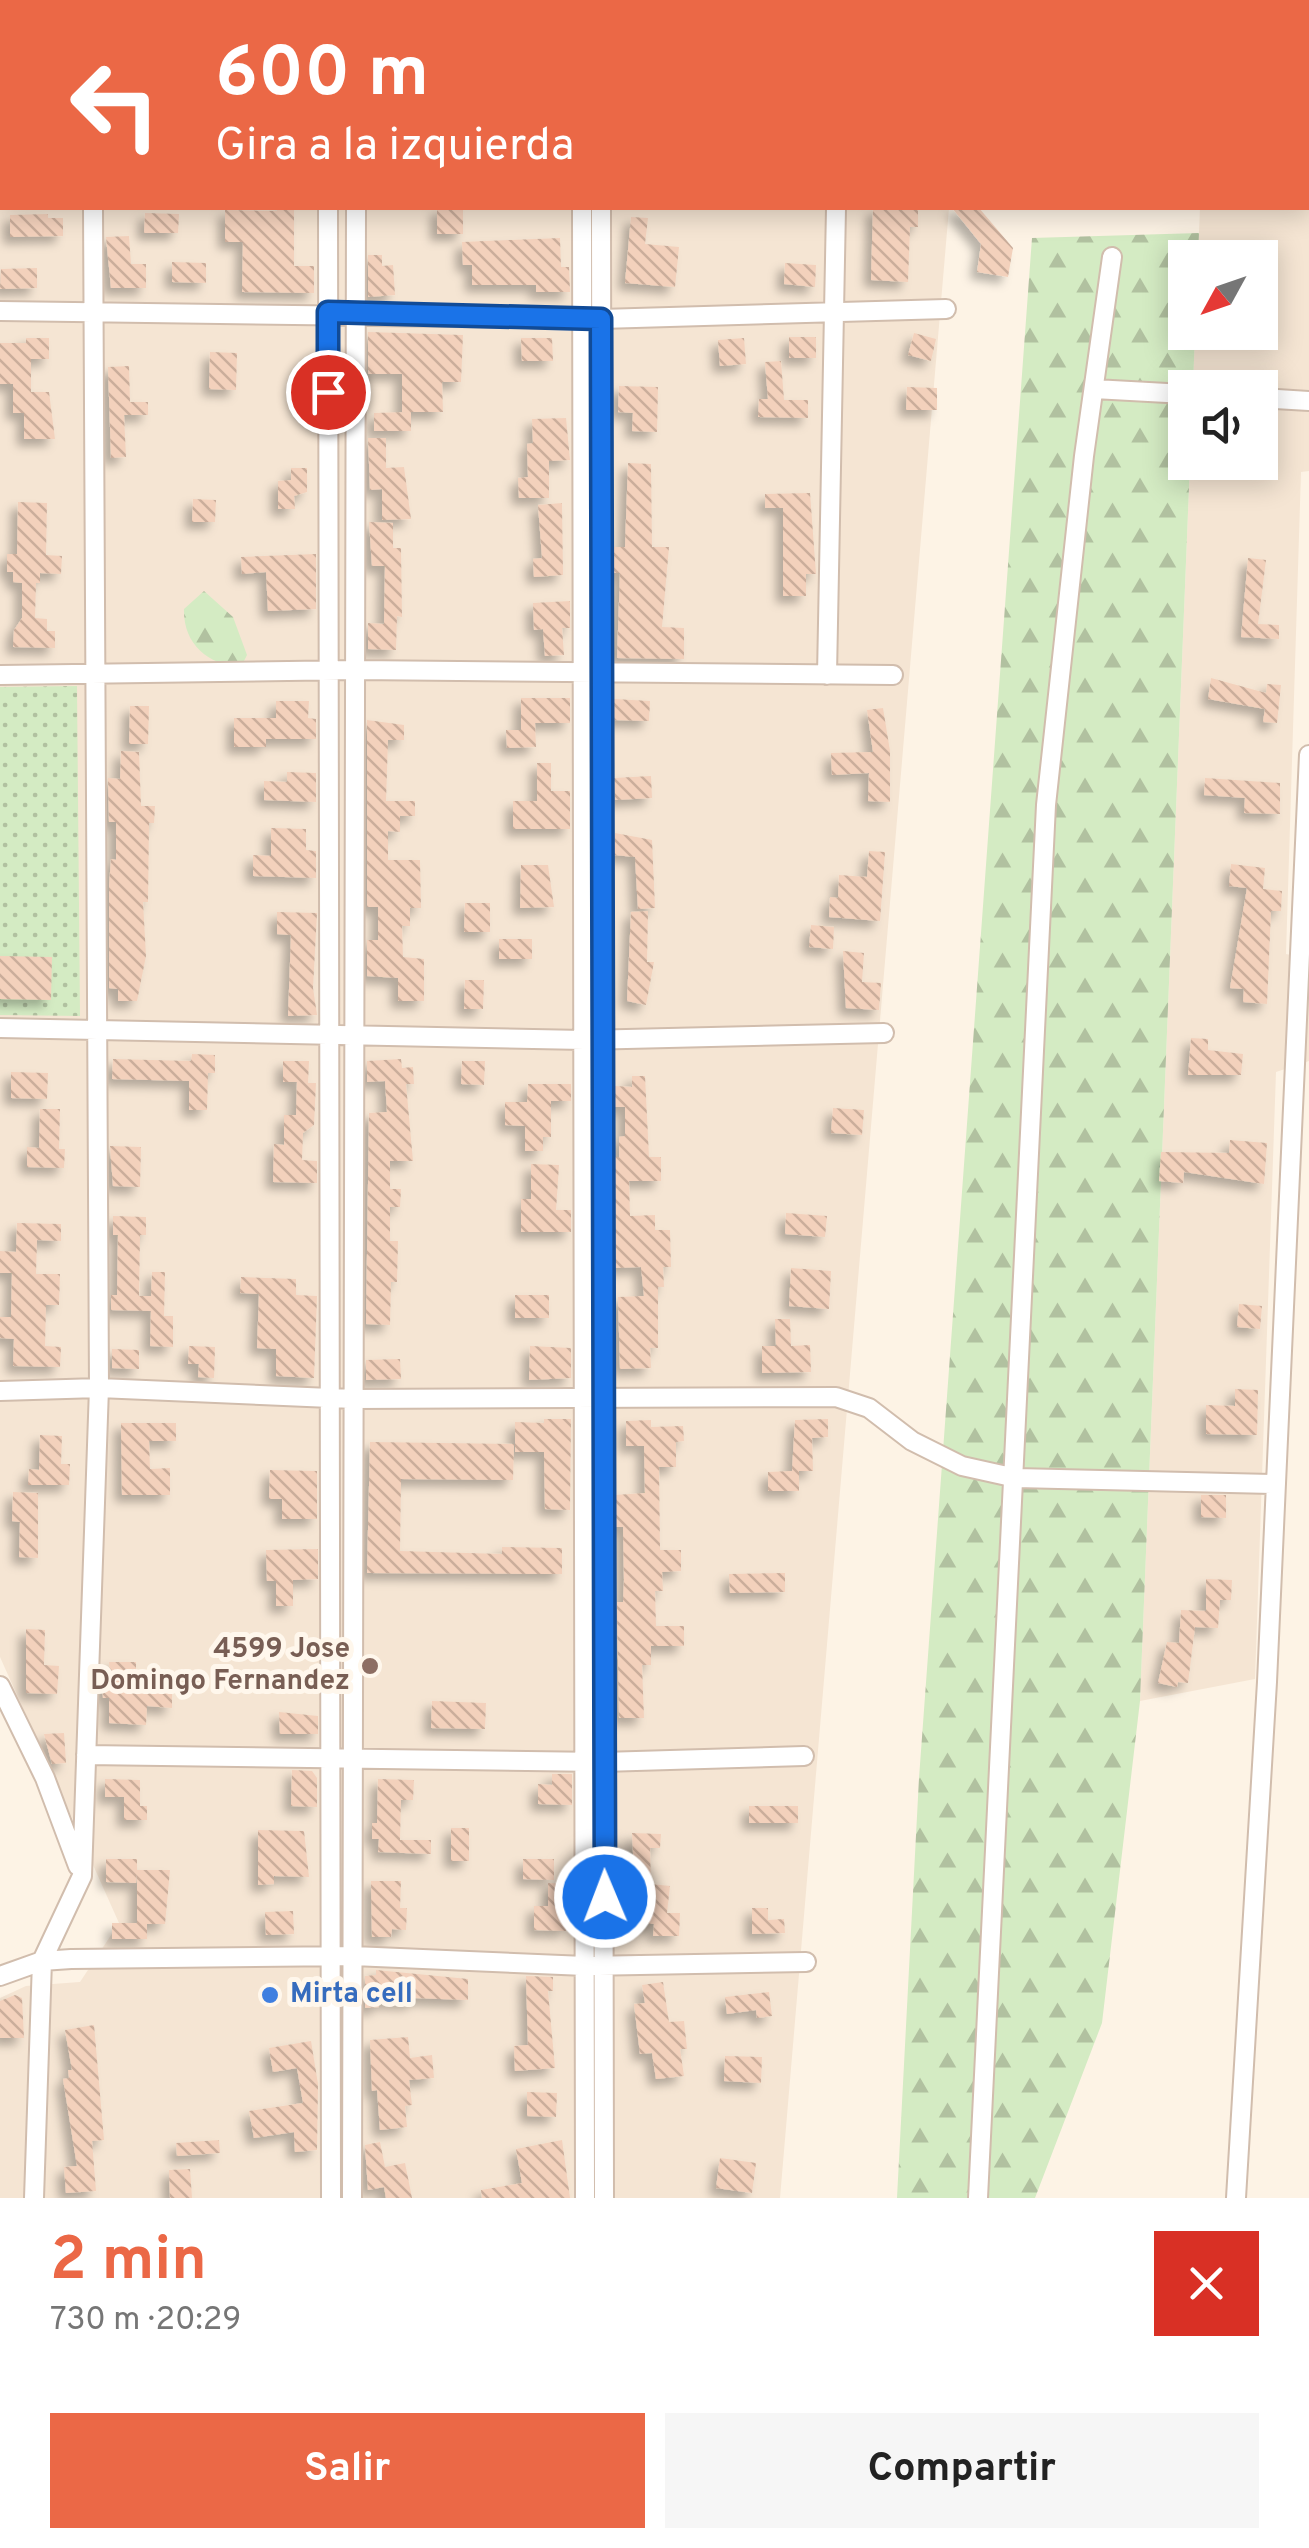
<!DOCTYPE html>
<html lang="es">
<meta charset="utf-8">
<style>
body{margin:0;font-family:Overpass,sans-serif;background:#f6f6f6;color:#222;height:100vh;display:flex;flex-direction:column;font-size:38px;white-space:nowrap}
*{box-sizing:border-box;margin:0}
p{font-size:32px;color:#767676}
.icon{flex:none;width:55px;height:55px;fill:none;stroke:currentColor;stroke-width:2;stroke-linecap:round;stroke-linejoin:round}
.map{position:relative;height:2198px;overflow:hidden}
.side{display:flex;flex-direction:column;background:#fff;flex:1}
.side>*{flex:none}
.guide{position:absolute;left:0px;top:0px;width:1310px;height:210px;box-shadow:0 5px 25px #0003;background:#eb6846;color:#fff;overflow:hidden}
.needle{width:65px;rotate:230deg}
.buttons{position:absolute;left:1168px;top:240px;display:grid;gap:20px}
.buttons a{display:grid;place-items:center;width:110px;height:110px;border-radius:0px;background:#fff;box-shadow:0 5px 25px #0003;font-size:50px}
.pin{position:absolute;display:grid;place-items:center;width:85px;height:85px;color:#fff;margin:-42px;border:5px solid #fff;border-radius:50%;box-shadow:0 2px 10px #0007}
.me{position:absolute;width:110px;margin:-55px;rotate:359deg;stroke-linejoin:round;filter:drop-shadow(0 0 8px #0008)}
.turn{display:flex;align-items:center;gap:35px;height:210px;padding:0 50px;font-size:45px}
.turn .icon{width:130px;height:130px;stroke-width:2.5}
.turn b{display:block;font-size:70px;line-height:85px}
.round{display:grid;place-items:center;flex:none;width:105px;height:105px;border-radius:0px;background:#f6f6f6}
.overview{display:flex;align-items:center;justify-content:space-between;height:170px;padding:0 50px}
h1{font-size:60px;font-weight:700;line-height:75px;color:#eb6846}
.primary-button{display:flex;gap:20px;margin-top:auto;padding:20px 50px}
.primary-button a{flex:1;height:115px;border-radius:0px;background:#eb6846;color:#fff;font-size:40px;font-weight:700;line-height:115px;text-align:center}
.primary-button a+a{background:#f6f6f6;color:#222}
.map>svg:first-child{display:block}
</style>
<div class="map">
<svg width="1309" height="2198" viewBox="0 0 1309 2198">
<defs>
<pattern id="forest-firs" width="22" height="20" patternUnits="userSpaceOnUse" patternTransform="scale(2.5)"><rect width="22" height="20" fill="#d4ebc3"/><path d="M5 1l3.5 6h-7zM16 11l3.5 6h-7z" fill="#b1c1a0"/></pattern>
<pattern id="park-dots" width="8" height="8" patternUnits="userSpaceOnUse" patternTransform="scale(2.5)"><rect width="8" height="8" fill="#d4ebc3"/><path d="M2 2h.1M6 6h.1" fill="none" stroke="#b1c1a0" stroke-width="1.8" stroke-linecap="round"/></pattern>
<pattern id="building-back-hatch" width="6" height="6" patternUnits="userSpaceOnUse" patternTransform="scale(2.5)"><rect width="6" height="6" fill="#f3d1bc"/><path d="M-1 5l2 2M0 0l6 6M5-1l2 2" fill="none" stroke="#caad9b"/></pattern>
<filter id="shadow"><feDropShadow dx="-7" dy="7" stdDeviation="5" flood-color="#0004"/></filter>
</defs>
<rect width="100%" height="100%" fill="#fdf3e5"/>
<path fill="#f5e5d3" d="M0,0h965l-963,2v206h947l-169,1990h-780v-200l26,-12 54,-4 39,-59 -119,-266z
M1309,196v275l-8,1 -15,482 23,5v102l-33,11 -21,607 -115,22 50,-1238 70,-1v-74l-67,-1 2,-54 65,-1v-74l-62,-1 2,-49h108z"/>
<path fill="url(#forest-firs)" d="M1199,233l-1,24 -13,1v74l10,1 -2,54 -8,1v74l5,1 -50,1238 -38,322 -67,175h-138l22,-420 113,-1540z
M204,591l29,26 14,38 -6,12c-34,-2 -58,-24 -57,-58z"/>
<path fill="url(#park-dots)" d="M77,686l3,330 -80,-1v-328z"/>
<path fill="url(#building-back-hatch)" filter="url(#shadow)" d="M277,208h17v58h20v27l-72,-1 1,-50h-18v-32l52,1z
M437,208h26v26h-26z
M873,208h45v19h-8l-2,55 -37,-2z
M952,208h27l34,40 -5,29 -31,-5 4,-28z
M145,213l34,1 -1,19h-34z
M48,214v4h15v18l-53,1v-22z
M631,217l17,1 -3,26 34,3 -4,40 -50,-4z
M129,236l2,28h15v24h-35l-5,-51z
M560,238l1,29h8l1,25h-34v-7h-64v-20h-9l-1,-23z
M368,255h14v11l11,-1 2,30 -27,2z
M172,262l34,1v20l-34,-1z
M785,263l31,2 -1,22 -31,-3z
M37,268v20l-37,1 1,-20z
M368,332l95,3 -2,47h-19l1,30h-32v19h-37v-18l35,-1h-7v-38h-34z
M914,333l22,6 -5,22 -23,-6z
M789,337h27v21h-27z
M26,338h23v21h-18v33h18l6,47h-31v-26h-11v-29h-13v-41h26z
M521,338h31l1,23h-31z
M744,338l2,26 -26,2 -2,-26z
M210,352l27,1 -1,37 -27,-1z
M781,361l3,39h24v18l-50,-1 1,-18h9l-3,-37z
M129,366l1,36h18v13h-24l2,42 -15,1 -3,-91z
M619,386l39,1 -1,45 -25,-1 1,-18 -15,-1z
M907,387l30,1v22h-31z
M566,418l4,42 -21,1v37h-30l-1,-20 10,-1 -1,-33 6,-1 -1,-24z
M368,438h18v30l18,-1 7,52 -29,1v-31l-12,1z
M628,463l23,1 1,83h17l-7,80 22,1v31l-67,-1 3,-85h-6v-26h11z
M291,468h16v24l-13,4 1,13h-17v-28l13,-1z
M810,493l6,81h-10v22h-23v-88h-18v-14z
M193,499l23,1 -1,22h-23z
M18,502l29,1 -1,52 16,1 -1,18 -21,-1v10h-4l-1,35 12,1v12h8v17l-42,-1 1,-17 8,-12v-35l-9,-1v-10h-6v-18h10z
M562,503l1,72 -29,2 -1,-18 9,-1 -4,-53z
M369,522l24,1v25h8l1,69 -5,-1 -1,34 -28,-1v-26l16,1 1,-58h-13z
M316,554v55l-48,2 -2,-39 -24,2 -1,-17z
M1248,558l18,2 -8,64 21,1v14l-38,-2z
M570,601v27h-8l2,27 -19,1 -2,-27 -9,1 -1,-27z
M1211,678l55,15 1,-9 14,1 -4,38 -14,-1 2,-13 -57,-10z
M521,698h49v25h-35l1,24 -29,1 -1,-18h15z
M614,699l36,2 -1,20 -35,-1z
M276,701h33l-1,17 8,1v20h-50v8h-32v-29h42z
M130,706h19l-1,38h-19z
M883,708l7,43v51l-22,-1 1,-28 -37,2 -1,-22 42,-1 -6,-42z
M367,720l37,5v15h-16l-2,61h29v15h-15v16l-12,-1v29h32l1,48h-11v18h-8l1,31 21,2v42h-26v-23l-31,-2v-36h11v-33h-11z
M121,751l18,1 2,54h14l-1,17h-5l-1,79h-5l3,54 -9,45h-19v-12l-9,-1v-103l2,-26 5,1v-38h-7l-1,-44 12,1z
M537,763h14v28h19v38h-57v-28h24z
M287,772l29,1v29l-52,-2v-19l23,1z
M651,776l1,22 -37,2 -1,-22z
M1205,778l75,5v31l-36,-1 1,-15 -41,-3z
M271,828l35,1v21l10,1v27l-63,-2v-21l18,1z
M615,833l37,7 3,68 -17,1 -3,-52 -21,-2z
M869,851l16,1 -5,69 -51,-4 1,-20 8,1 1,-23 28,2z
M1231,864l34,4 -2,21 19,2 -1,20h-10l-4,93 -24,-2 1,-13 -14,-1 17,-100 -18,-2z
M521,865h27l6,42 -34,1z
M465,903h25v29h-26z
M648,911l-1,51h7l-8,43 -19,-4 4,-89z
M277,912l40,1 -4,75 4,27 -29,1 3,-81 -14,-1z
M811,925l23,2 -1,22 -24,-2z
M499,939h33v20h-33z
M843,951l21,2 -2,29 19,1 -2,27 -33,-2z
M0,956l52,1 -1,43 -51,-1z
M465,980h19l-1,29h-19z
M1191,1038l17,1v11l35,4 -2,21h-53z
M192,1054l23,1v18h-7l-1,37h-18v-29l-77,-2 1,-20 78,2z
M401,1059l1,9 11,-1 1,17h-8l7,77h-23v28h11l-1,18h-10v34h8l-1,41h-6l-1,43 -24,-1 3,-211 18,-1 -2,-31 -18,1v-21z
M283,1061h26l-1,22h8l-2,42 -11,8 -1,27 15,1v22l-44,-1 1,-38 10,1v-30h12l1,-33h-14z
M462,1061h23l-1,24 -23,-1z
M11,1072l37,1 -1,26 -36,-1z
M632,1076h13l4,81h12v24h-32l1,35 25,-1v15h15l1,37h-8l1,20h-6v61h-8l1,20 -31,1 -2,-72 26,-1 -3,-29 -26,1v-111h4v-20l6,-1v-29h-10v-21l17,1z
M528,1084h43v17h-20v36h-8v14h-18v-25l-20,-1v-23h22z
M833,1108l31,2 -2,25 -31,-2z
M40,1109h20l-1,40h6l-1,19 -37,-1v-20l12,1z
M1230,1140l37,3 -3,41 -80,-12 -1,11 -24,-2 2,-29 68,1z
M110,1146l31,1 -1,40 -27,-1z
M531,1164l28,1 -3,45h15v22h-50v-33h10z
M786,1213l41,3 -2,21 -40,-3z
M113,1216l33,1v18h-6l-1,61h12l1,-24h13l-1,44h9v31l-23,-1 1,-35 -40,-1v-15h6l1,-60h-5z
M17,1223l44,1v17l-24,-1 -1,34h24l-1,31h-13l-1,41 16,1 -1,20 -47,-1 1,-27 -14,-1v-21h11l1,-44h-12v-22l16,1z
M791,1268l40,3 -2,38 -40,-3z
M241,1277l55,2v16l21,1 -3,82 -38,-2v-27l-19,-1 2,-54 -19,-1z
M515,1295h34v23h-34z
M1239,1304l23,2 -2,23 -23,-2z
M775,1319h15l1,27 19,-1 1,27 -49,1v-27h14z
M189,1346l26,1 -1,31 -16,-1 1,-13h-11z
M530,1346l41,2v30l-42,2z
M112,1349l27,1v19l-27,-1z
M400,1359l1,20 -35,1v-20z
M1235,1389l23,1 -1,45 -51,-1v-29l29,1z
M544,1419h27l-1,91 -25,-1 -1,-57h-29v-30l29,1z
M828,1419v18l-16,1 1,33h-14v20h-31v-19l24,-1 3,-51z
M651,1420v7l32,-1 1,15 -8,1v25h-17l1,83h21v21l-19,1 1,19h-8l1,35h28v20h-33v19h-9l2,53h-25l-2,-116h6l1,-22 -1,-53h-7l-1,-32 30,-2 -1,-47h-18v-25z
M121,1423h55v18h-27l1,28 20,-1v27h-48z
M40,1435l22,1 -1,28h9l-1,21h-41l1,-16 10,1z
M370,1442l144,2 -1,36 -112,-1 -1,72 102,3v-7l60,1v26l-195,-1z
M270,1470l47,1v48h-35v-20h-13z
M13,1492l25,1v65l-19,-1 1,-35 -8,-1z
M1201,1495h25v23l-25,-1z
M318,1549v30l-25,1v26h-17v-25h-9l-1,-31z
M785,1573v19l-55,1 -1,-19z
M1206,1579l26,1 -1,20h-11l-2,28 -23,-1 -7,56 -10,-1 -1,5 -19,-4 9,-41 12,1 2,-33 25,1z
M26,1629l19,1 -1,35 15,1 -2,28 -31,-1z
M109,1662h27v28l36,3v15l-25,-2 -1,19 -37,-2v-25h-6l-1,-19 8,-1z
M432,1701l54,2 -1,26 -54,-1z
M279,1712l39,4v18h-38z
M64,1733l2,30 -14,1 -8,-30z
M292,1770l20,1 5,7v29l-26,-1z
M552,1774h20v31l-34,-1v-20l14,1z
M105,1779l35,1v26h7v14h-23v-23h-19z
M378,1779l36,1 -1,20h-12l-1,40h31v14l-53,-2 1,-13h-7v-16h5z
M749,1806h49v17h-49z
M451,1828h18v33h-18z
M258,1830l46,1 5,46 -35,-1v8l-16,1z
M632,1833l29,1 -1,14h-10l1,36 19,2 -3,27h13l-1,23h-26l1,-12 -22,-2 5,-49h-3z
M106,1859h31v11h33l-5,54h-18v15h-35v-16h25v-49l-1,9 -30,-1z
M523,1859h31v21l-31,-1z
M371,1881h30l-1,27h7l-1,22 -14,-1 -1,8h-19z
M548,1883l24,1 -6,47 -32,-1v-24h14z
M752,1908h16v12l16,-1 1,14 -33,1z
M293,1911l1,23 -28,1 -1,-23z
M376,1970l92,9v21l-54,-2v5l-35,-1v5l-14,1v-32l11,-1z
M526,1976l27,1v14h-5l7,77 -40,3 -1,-25 14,-1z
M663,1982l6,40 15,-1 3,28h-7l4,27 -28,3 -4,-26 -12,1 -6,-50 11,-1 -3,-18z
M769,1992l3,24 -15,2 -1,-8 -29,4 -2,-17z
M15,1995l7,3 2,40h-24v-37z
M94,2025l10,115 -12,1 4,50 -30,2 -2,-26 13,-1 -14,-87 6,-1 -1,-8h4l-7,-40z
M408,2037l2,21 22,-3 2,23 -25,2 3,25 -7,1 2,21 -27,3 -3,-40 -5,1 -2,-51z
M311,2041l7,43 -1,66 -22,2 -1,-20 -40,6 -5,-27 54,-8 -6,-35 -24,4 -4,-24z
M725,2056l37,1 -1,26 -37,-2z
M527,2092l30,1 -1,24 -29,-1z
M219,2140l1,13 -43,3 -1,-13z
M562,2140l8,58h-88l-1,-8 41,-7 -6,-34z
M380,2142l5,25 20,-4 7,35h-26l-2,-11 -16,3 -3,-45z
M720,2158l36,5 -4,30 -36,-5z
M190,2169l2,29h-22l-1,-28z"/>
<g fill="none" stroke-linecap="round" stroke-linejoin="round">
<defs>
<path id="street" d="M93,0v2
M327,0v2
M582,0v2
M600,0v2
M357,2v-2
M839,2v-2
M328,208l3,1990
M582,208l3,1990
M601,208l3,1990
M0,311l601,8 345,-10
M1094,389l91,5
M1260,398l49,3
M0,675l356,-5 537,5
M827,675l9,-467
M0,1028l584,12 300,-7
M0,1391l99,-3 255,11 482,-2 33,11 43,33 50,25 54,12 260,6
M0,1686l45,92 33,88
M86,1755l516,7 202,-6
M0,1976l42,-15 29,-2 282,-3 232,10 221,-4
M34,2198l8,-237 40,-85 17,-488 -6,-1180
M352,2198l4,-1990
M978,2198l68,-1393 38,-349 28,-199
M1236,2198l31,-516 42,-927"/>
</defs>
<use href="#street" stroke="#d1bdad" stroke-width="22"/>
<use href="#street" stroke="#fff" stroke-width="18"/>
</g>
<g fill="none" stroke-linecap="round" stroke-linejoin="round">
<defs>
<path id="route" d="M328,392v-80l273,7 4,1578"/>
</defs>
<use href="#route" stroke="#114b97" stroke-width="25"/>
<use href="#route" stroke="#1a73e8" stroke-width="18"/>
</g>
<circle fill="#8d6e63" stroke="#fff7ec" stroke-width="4" cx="370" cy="1666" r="10"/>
<circle fill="#3f7fe0" stroke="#fff7ec" stroke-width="4" cx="270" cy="1995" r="10"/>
<g text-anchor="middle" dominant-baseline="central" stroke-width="10" stroke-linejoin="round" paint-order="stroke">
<g font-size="28" font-weight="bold" fill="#785e54" stroke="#fff7ec" text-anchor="end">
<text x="350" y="1650">4599 Jose<tspan x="350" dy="32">Domingo Fernandez</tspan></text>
</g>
<g font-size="28" font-weight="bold" fill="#366cbe" stroke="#fff7ec" text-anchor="start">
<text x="290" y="1995">Mirta cell</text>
</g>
</g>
</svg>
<div class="buttons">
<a><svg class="needle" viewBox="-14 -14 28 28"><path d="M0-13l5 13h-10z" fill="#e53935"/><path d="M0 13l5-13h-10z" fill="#767676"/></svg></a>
<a><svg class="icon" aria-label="sound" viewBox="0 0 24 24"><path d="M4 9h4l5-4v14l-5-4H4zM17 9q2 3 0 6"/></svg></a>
</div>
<div class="pin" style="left:328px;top:392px;background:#d93025"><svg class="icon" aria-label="arrive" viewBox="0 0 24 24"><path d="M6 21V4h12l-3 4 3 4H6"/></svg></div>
<svg class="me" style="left:605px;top:1897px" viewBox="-20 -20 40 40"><circle r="17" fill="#1a73e8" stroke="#fff" stroke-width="3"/><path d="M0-11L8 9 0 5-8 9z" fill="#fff"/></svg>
<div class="guide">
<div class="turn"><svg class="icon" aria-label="left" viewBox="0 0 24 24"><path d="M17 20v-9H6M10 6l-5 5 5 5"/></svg><div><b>600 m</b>Gira a la izquierda</div></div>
</div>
</div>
<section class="side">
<div class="overview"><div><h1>2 min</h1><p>730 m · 20:29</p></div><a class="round" style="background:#d93025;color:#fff"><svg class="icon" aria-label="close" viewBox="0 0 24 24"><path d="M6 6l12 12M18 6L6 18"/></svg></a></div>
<div class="primary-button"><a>Salir</a><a>Compartir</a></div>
</section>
